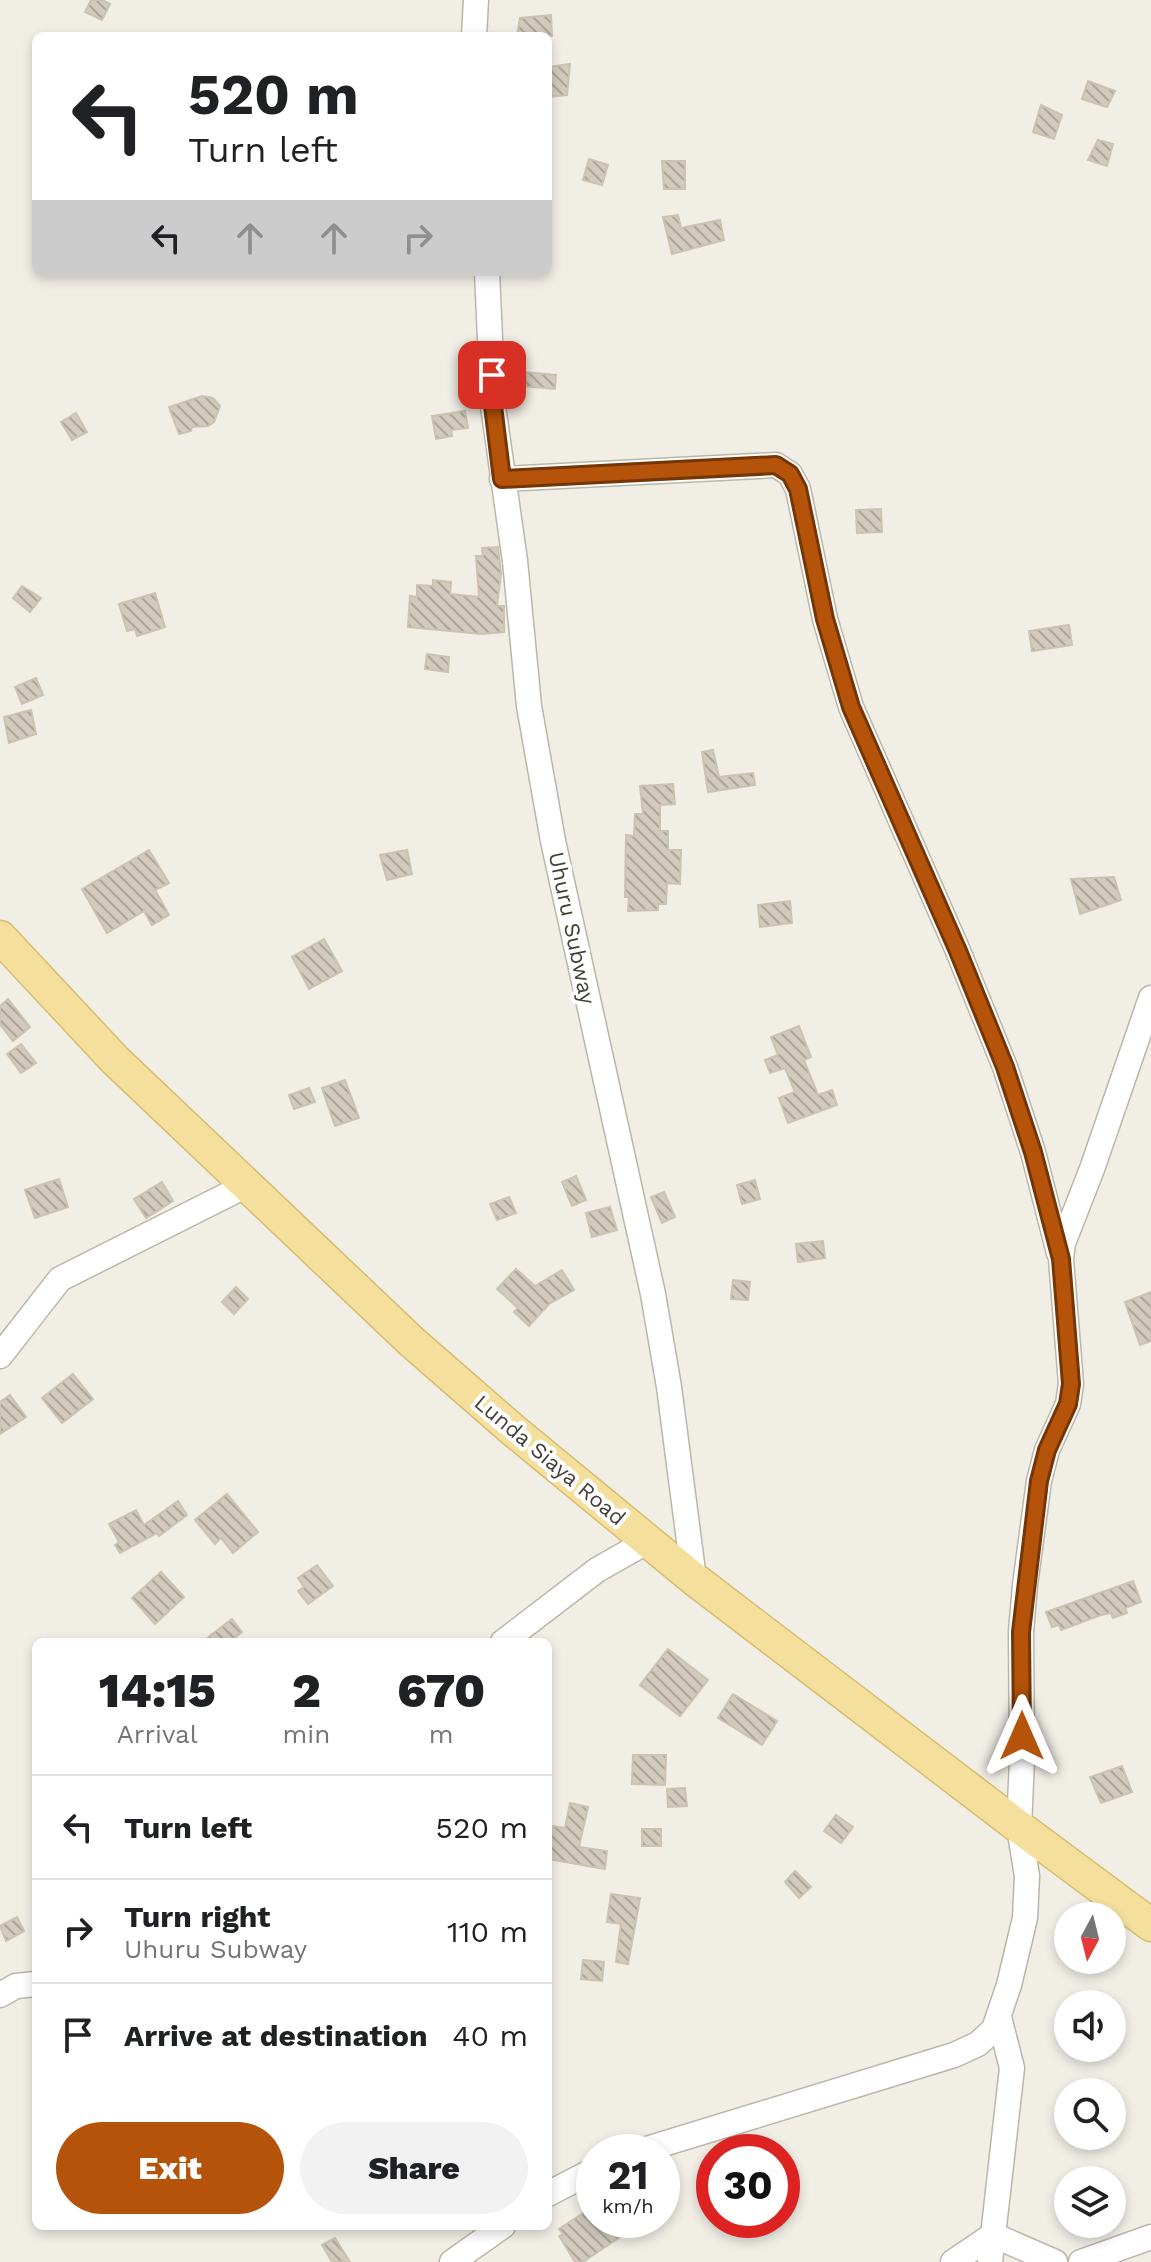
<!DOCTYPE html>
<style>
body{margin:0;font-family:"Work Sans",sans-serif;background:#f2f2f2;color:#202124;height:100vh;display:flex;flex-direction:column;font-size:30px;white-space:nowrap}
*{box-sizing:border-box;margin:0}
p{font-size:26px;color:#757577}
.icon{flex:none;width:44px;height:44px;fill:none;stroke:currentColor;stroke-width:2;stroke-linecap:round;stroke-linejoin:round}
.map{position:relative;flex:1;overflow:hidden}
.details{position:absolute;left:32px;top:1638px;width:520px;height:592px;display:flex;flex-direction:column;background:#fff;border-radius:12px;box-shadow:0 4px 12px #0003}
.details>*{flex:none}
.hud{position:absolute;left:32px;top:32px;width:520px;height:244px;border-radius:12px;box-shadow:0 4px 12px #0003;background:#fff;color:#202124;overflow:hidden}
.needle{width:52px;rotate:187deg}
.buttons{position:absolute;left:1054px;top:1902px;display:grid;gap:16px}
.buttons a{display:grid;place-items:center;width:72px;height:72px;border-radius:50%;background:#fff;box-shadow:0 4px 12px #0003;font-size:40px}
.speed{position:absolute;left:576px;top:2134px;display:flex;gap:16px;font-size:40px;font-weight:700;text-align:center}
.speed>*{display:grid;place-content:center;width:104px;height:104px;border-radius:50%;background:#fff;box-shadow:0 4px 12px #0003;line-height:1}
.speed small{font-size:20px;font-weight:400}
.speed .limit{border:12px solid #d22;background:#fff;color:#111}
.pin{position:absolute;display:grid;place-items:center;width:68px;height:68px;color:#fff;margin:-34px;border-radius:16px;box-shadow:0 4px 12px #0006}
.me{position:absolute;width:88px;margin:-44px;rotate:0deg;stroke-linejoin:round;filter:drop-shadow(0 0 6px #0008)}
.turn{display:flex;align-items:center;gap:28px;height:168px;padding:0 24px;font-size:36px}
.turn .icon{width:104px;height:104px;stroke-width:2.5}
.turn b{display:block;font-size:56px;line-height:68px}
.lanes{display:flex;align-items:center;height:76px;padding:0 24px;background:#0003;justify-content:center;gap:40px;direction:ltr}
.lanes .off{opacity:.35}
.eta{display:flex;justify-content:space-evenly;align-items:center;height:136px;text-align:center}
.eta b{font-size:48px;font-weight:800;line-height:56px}
.primary-button{display:flex;gap:16px;margin-top:auto;padding:16px 24px}
.primary-button a{flex:1;height:92px;border-radius:48px;background:#b45309;color:#fff;font-size:32px;font-weight:800;line-height:92px;text-align:center}
.primary-button a+a{background:#f2f2f2;color:#202124}
ul{padding:0;list-style:none}
li{display:flex;align-items:center;gap:24px;height:104px;padding:0 24px;border-top:2px solid #e0e0e0}
li div{flex:1}
li b{display:block;font-size:30px}
li em{font-style:normal}
.map>svg:first-child{display:block}
</style>
<div class="map">
<svg width="1151" height="2262" viewBox="0 0 1151 2262">
<defs>
<pattern id="building-back-hatch" width="6" height="6" patternUnits="userSpaceOnUse" patternTransform="scale(2)"><rect width="6" height="6" fill="#d2cabd"/><path d="M-1 5l2 2M0 0l6 6M5-1l2 2" fill="none" stroke="#aca59a"/></pattern>
</defs>
<rect width="100%" height="100%" fill="#f1eee6"/>
<path fill="url(#building-back-hatch)" stroke="#ccc2b0" stroke-width="2" d="M91,0h11l8,4 -8,16 -17,-8z
M551,15l1,21h-35l3,-18z
M570,64l-3,31 -19,2v-30z
M1088,81l27,10 -8,16 -25,-8z
M1041,105l21,10 -8,24 -21,-7z
M1098,140l15,4 -6,22 -19,-6z
M589,159l19,6 -6,20 -19,-5z
M662,161h23v28h-21z
M678,215l3,13 39,-8 4,20 -52,14 -9,-37z
M523,372l33,3 -1,14 -33,-3z
M202,396l11,2 7,8 -6,16 -6,4 -16,1 -1,4 -12,3 -10,-27z
M465,411l3,17 -17,2 1,6 -16,3 -4,-23z
M76,413l11,19 -15,8 -11,-18z
M881,509l1,23 -25,1 -1,-23z
M498,547l3,26 -4,33h7v26l-22,2 -74,-7 2,-31 7,1v-12l16,1v-6l18,2 -1,12 29,3 -3,-41h7l-1,-8z
M22,586l19,12 -11,14 -17,-14z
M155,593l10,34 -28,9 -2,-7 -8,2 -8,-27z
M1069,625l3,20 -40,6 -3,-20z
M427,654l22,3 -1,15 -23,-3z
M36,678l7,17 -21,9 -7,-17z
M31,710l5,24 -27,9 -5,-26z
M713,750l6,27 34,-4 2,12 -47,7 -6,-40z
M673,784l2,20 -15,1v26h8v19h13l-1,34 -13,-1 -1,21h-8v6l-30,1 1,-14h-4l1,-62 8,1 1,-22h8l-3,-28z
M149,850l20,33 -14,7 14,25 -17,10 -8,-14 -37,22 -25,-44z
M407,850l5,24 -25,6 -7,-25z
M1114,877l7,23 -41,14 -9,-35z
M790,901l2,22 -32,4 -2,-22z
M324,939l18,32 -33,18 -17,-32z
M8,999l22,28 -17,14 -13,-17v-18z
M799,1026l12,31 -7,3 14,35 14,-5 5,15 -49,18 -9,-25 16,-6 -10,-24 -15,5 -5,-13 13,-5 -7,-18z
M21,1044l15,19 -15,10 -14,-19z
M345,1080l14,38 -24,8 -13,-38z
M309,1088l6,14 -21,7 -5,-14z
M576,1176l10,24 -14,6 -10,-24z
M59,1179l9,28 -33,11 -10,-28z
M755,1180l5,19 -18,5 -5,-19z
M162,1182l11,19 -27,17 -12,-19z
M664,1192l11,25 -13,6 -11,-26z
M509,1197l7,16 -19,7 -7,-16z
M610,1207l7,23 -25,7 -6,-24z
M823,1241l2,17 -27,4 -2,-18z
M516,1269l19,17 27,-16 12,20 -25,14 -20,22 -15,-14 4,-4 -21,-19z
M733,1280l17,2 -2,18 -17,-1z
M236,1287l12,12 -14,15 -12,-12z
M1151,1292v49l-11,4 -15,-43z
M73,1374l20,25 -31,24 -20,-25z
M10,1395l16,22 -26,17v-32z
M227,1494l31,38 -25,21 -12,-15 -6,6 -20,-24z
M178,1501l9,14 -28,21 -2,-3 -37,20 -5,-8 4,-3 -10,-18 27,-14 8,15z
M317,1565l16,21 -25,18 -10,-13 6,-4 -6,-9z
M161,1572l23,25 -29,27 -23,-26z
M1133,1581l8,21 -16,6 2,5 -14,5 -2,-5 -10,2 -40,15 -2,-5 -7,2 -6,-15z
M232,1619l10,13 -13,10h-27z
M668,1649l40,31 -28,36 -40,-31z
M733,1694l44,27 -15,24 -44,-27z
M633,1755h33l-1,30 -33,-1z
M1122,1766l10,26 -31,11 -11,-26z
M685,1788l2,18 -19,1 -1,-18z
M570,1803l18,4 -9,40 28,4 -2,18 -57,-10 4,-33 13,2z
M836,1815l17,12 -12,16 -17,-12z
M642,1829h19v17h-19z
M795,1871l16,16 -12,11 -14,-16z
M611,1894l29,4 -12,66 -12,-2 5,-38 -14,-2z
M17,1917l7,14 -18,10 -6,-15z
M583,1960l21,2 -2,19 -21,-2z
M594,2206v14h33l5,9 -49,33h-8l-16,-26 4,-2 -4,-5z
M335,2238l15,24h-18l-10,-17z"/>
<g fill="none" stroke-linecap="round" stroke-linejoin="round">
<defs>
<path id="minor" d="M474,36l2,-36
M487,272l6,134 22,155 14,145 24,135 100,453 16,93 25,192
M502,479l274,-14 14,9 8,15 27,130 26,88 107,244 47,116 28,85 26,101
M0,1356l60,-77 187,-94
M503,1642l94,-72 51,-29
M0,1995l16,-9 20,-2
M637,2152l317,-97 24,-11 16,-15 15,-44 16,-67 2,-42 -8,-49 3,-67 -1,-128 4,-47 14,-104 8,-31 21,-46 3,-20 -10,-125 2,-16 29,-74 59,-171
M548,2194l46,-24
M452,2262l51,-36
M953,2262l40,-27 62,27
M990,2262l22,-194 -13,-51
M1081,2262l70,-25"/>
<path id="major" d="M0,937l115,123 297,282 101,88 181,149 325,248 132,98"/>
</defs>
<use href="#minor" stroke="#bcb6aa" stroke-width="27"/>
<use href="#major" stroke="#d7bd6e" stroke-width="35"/>
<use href="#minor" stroke="#fff" stroke-width="24"/>
<use href="#major" stroke="#f4df9c" stroke-width="32"/>
</g>
<g fill="none" stroke-linecap="round" stroke-linejoin="round">
<defs>
<path id="route" d="M492,375l1,31 9,73 274,-14 14,9 8,15 27,130 26,88 107,244 47,116 28,85 28,107 10,125 -3,20 -21,46 -8,31 -18,151 1,104"/>
</defs>
<use href="#route" stroke="#753606" stroke-width="20"/>
<use href="#route" stroke="#b45309" stroke-width="14"/>
</g>
<g text-anchor="middle" dominant-baseline="central" stroke-width="8" stroke-linejoin="round" paint-order="stroke">
<g font-size="22" fill="#433f36" stroke="#fff">
<text transform="translate(572 928) rotate(78)">Uhuru Subway</text>
<text transform="translate(550 1460) rotate(40)">Lunda Siaya Road</text>
</g>
</g>
</svg>
<div class="buttons">
<a><svg class="needle" viewBox="-14 -14 28 28"><path d="M0-13l5 13h-10z" fill="#e53935"/><path d="M0 13l5-13h-10z" fill="#757577"/></svg></a>
<a><svg class="icon" aria-label="sound" viewBox="0 0 24 24"><path d="M4 9h4l5-4v14l-5-4H4zM17 9q2 3 0 6"/></svg></a>
<a><svg class="icon" aria-label="search" viewBox="0 0 24 24"><circle cx="10" cy="10" r="6"/><path d="M15 15l6 6"/></svg></a>
<a><svg class="icon" aria-label="layers" viewBox="0 0 24 24"><path d="M12 4l9 5-9 5-9-5zM3 14l9 5 9-5"/></svg></a>
</div>
<div class="speed"><div>21<small>km/h</small></div><div class="limit">30</div></div>
<div class="pin" style="left:492px;top:375px;background:#d93025"><svg class="icon" aria-label="arrive" viewBox="0 0 24 24"><path d="M6 21V4h12l-3 4 3 4H6"/></svg></div>
<svg class="me" style="left:1022px;top:1736px" viewBox="-20 -20 40 40"><path d="M0-17L14 15 0 8-14 15z" fill="#b45309" stroke="#fff" stroke-width="4"/></svg>
<div class="hud">
<div class="turn"><svg class="icon" aria-label="left" viewBox="0 0 24 24"><path d="M17 20v-9H6M10 6l-5 5 5 5"/></svg><div><b>520 m</b>Turn left</div></div>
<div class="lanes"><svg class="icon" aria-label="left" viewBox="0 0 24 24"><path d="M17 20v-9H6M10 6l-5 5 5 5"/></svg><svg class="icon off" aria-label="ahead" viewBox="0 0 24 24"><path d="M12 20V5M6 11l6-6 6 6"/></svg><svg class="icon off" aria-label="ahead" viewBox="0 0 24 24"><path d="M12 20V5M6 11l6-6 6 6"/></svg><svg class="icon off" aria-label="right" viewBox="0 0 24 24"><path d="M7 20v-9h11M14 6l5 5-5 5"/></svg></div>
</div>
<section class="details">
<div class="eta">
<div><b>14:15</b><p>Arrival</p></div>
<div><b>2</b><p>min</p></div>
<div><b>670</b><p>m</p></div>
</div>
<ul>
<li><svg class="icon" aria-label="left" viewBox="0 0 24 24"><path d="M17 20v-9H6M10 6l-5 5 5 5"/></svg><div><b>Turn left</b></div><em>520 m</em></li>
<li><svg class="icon" aria-label="right" viewBox="0 0 24 24"><path d="M7 20v-9h11M14 6l5 5-5 5"/></svg><div><b>Turn right</b><p>Uhuru Subway</p></div><em>110 m</em></li>
<li><svg class="icon" aria-label="arrive" viewBox="0 0 24 24"><path d="M6 21V4h12l-3 4 3 4H6"/></svg><div><b>Arrive at destination</b></div><em>40 m</em></li>
</ul>
<div class="primary-button"><a>Exit</a><a>Share</a></div>
</section>
</div>
